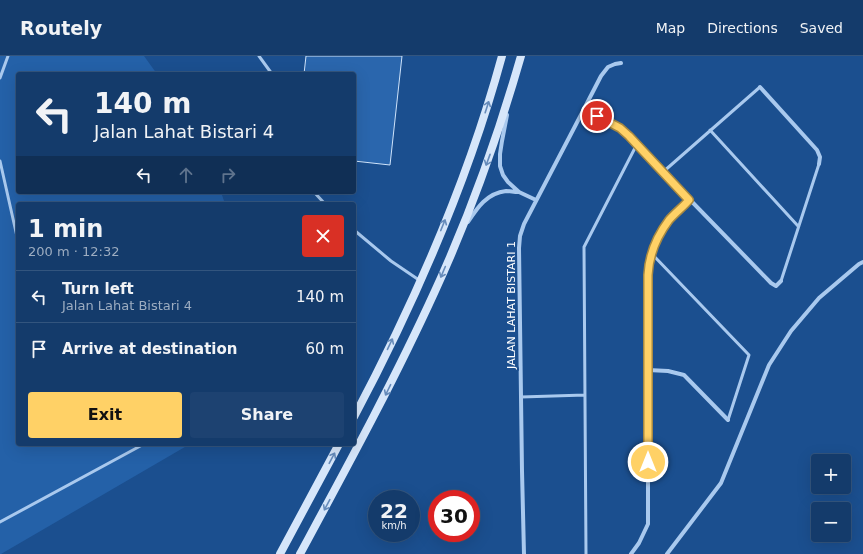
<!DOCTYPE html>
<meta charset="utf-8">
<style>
body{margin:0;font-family:"DejaVu Sans",sans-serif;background:#1d4271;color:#f1f3f6;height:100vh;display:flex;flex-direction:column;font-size:15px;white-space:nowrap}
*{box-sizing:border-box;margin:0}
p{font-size:13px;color:#9dadc1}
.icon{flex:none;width:22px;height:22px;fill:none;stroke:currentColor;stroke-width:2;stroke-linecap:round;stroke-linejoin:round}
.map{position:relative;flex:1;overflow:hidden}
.details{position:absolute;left:16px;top:146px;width:340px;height:244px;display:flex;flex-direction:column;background:#143b6b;border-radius:4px;box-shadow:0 4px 16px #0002,0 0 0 1px #33557e}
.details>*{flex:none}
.hud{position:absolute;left:16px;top:16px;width:340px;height:122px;border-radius:4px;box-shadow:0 4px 16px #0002,0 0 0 1px #33557e;background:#143b6b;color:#f1f3f6;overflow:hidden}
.fabs{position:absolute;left:811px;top:398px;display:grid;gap:8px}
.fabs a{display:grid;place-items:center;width:40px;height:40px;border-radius:4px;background:#143b6b;box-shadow:0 4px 16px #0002,0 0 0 1px #33557e;font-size:20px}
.speed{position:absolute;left:368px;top:434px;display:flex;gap:8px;font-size:20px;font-weight:700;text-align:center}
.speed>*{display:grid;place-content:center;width:52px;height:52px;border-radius:50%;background:#143b6b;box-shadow:0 4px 16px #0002,0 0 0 1px #33557e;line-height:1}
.speed small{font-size:10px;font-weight:400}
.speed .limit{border:6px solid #d22;background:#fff;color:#111}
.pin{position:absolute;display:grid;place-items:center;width:34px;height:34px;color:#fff;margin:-17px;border:2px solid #fff;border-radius:50%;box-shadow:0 1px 4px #0007}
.me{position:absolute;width:44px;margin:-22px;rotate:0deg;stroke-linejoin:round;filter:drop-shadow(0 0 3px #0008)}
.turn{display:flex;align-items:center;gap:14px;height:84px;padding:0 12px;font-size:18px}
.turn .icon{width:52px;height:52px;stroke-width:2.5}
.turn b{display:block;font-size:28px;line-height:34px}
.lanes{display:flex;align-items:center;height:38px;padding:0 12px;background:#0003;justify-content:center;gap:20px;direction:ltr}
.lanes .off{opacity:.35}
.round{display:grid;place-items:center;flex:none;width:42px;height:42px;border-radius:4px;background:#1d4271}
.head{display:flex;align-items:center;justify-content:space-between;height:68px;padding:0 12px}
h1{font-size:24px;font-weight:700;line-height:30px}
.button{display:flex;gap:8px;margin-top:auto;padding:8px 12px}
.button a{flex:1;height:46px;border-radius:4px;background:#ffd166;color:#111;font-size:16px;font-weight:700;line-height:46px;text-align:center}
.button a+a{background:#1d4271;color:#f1f3f6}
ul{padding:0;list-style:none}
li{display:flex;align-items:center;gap:12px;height:52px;padding:0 12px;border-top:1px solid #33557e}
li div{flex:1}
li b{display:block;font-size:15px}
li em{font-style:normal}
header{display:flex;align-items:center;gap:24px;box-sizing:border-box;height:56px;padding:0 20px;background:#143b6b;border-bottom:1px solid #33557e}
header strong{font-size:19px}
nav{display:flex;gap:22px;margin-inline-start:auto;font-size:14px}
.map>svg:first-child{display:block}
</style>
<header>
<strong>Routely</strong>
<nav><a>Map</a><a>Directions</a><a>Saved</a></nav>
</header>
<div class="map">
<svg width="863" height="498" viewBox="0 0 863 498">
<rect width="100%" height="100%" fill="#1b4f8f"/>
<path fill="#2461a8" d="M0,0h144l13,18h-139v118h203l4,12h-207v240h172l-189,110h-1z"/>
<path fill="#2a66ad" stroke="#cfe3fa" d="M306,0h96l-12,109 -36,-4v-87h-50z"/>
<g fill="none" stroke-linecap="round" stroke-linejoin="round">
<path stroke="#a9c9ee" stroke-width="3" d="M259,0l13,18
M0,22l8,-22
M710,74l88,96
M0,105l18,80
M663,116l97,-85
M314,136l11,12
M354,174l37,31 28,19
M651,197l98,102 -21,65
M781,225l38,-117
M521,341l64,-2
M0,466l144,-78
M586,498l-2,-307 53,-103"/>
<path stroke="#a9c9ee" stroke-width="4" d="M760,31l57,63 3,7 -1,7
M584,53l36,19 9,7 34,37 108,111 5,3 5,-5
M507,59l-5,26 -2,13v12l3,9 5,7 11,10 17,8
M468,166c9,-14 19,-29 38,-31 4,0 8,1 12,1
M648,314l20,1 16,4 44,45
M524,498l-2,-83 -3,-223 1,-12 4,-12 60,-115 17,-33 7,-9 7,-3 6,-1
M631,498l8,-11 9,-19v-249c1,-20 9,-39 21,-55 6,-7 14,-13 20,-20
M667,498l54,-71 48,-118 22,-34 28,-33 40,-34 4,-2"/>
<path stroke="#d6e6fa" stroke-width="8" d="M354,361c61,-115 114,-236 148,-361
M280,498l59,-110
M300,498c47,-87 94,-173 135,-263 35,-76 63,-155 86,-235"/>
</g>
<defs><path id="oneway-shaft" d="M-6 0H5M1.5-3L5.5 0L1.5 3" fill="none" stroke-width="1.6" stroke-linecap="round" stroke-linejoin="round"/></defs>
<g stroke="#668bba">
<use href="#oneway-shaft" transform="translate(487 51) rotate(-72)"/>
<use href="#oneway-shaft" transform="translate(488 104) rotate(110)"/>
<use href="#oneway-shaft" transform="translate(443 169) rotate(-68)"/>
<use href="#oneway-shaft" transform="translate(443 216) rotate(113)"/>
<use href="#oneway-shaft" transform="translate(390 288) rotate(-65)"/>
<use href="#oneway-shaft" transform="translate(388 334) rotate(116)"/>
<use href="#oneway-shaft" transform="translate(332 402) rotate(-62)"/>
<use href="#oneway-shaft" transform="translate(327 449) rotate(118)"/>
</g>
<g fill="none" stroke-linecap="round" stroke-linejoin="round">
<defs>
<path id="route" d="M597,60l23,12 9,8 60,64c-6,7 -14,13 -20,20 -12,16 -20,35 -21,55v187"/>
</defs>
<use href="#route" stroke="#a68842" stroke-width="10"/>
<use href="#route" stroke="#ffd166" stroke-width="7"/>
</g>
<g text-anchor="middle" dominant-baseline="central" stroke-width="4" stroke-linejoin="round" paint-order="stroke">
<g font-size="11" fill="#fff" stroke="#1b4f8f">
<text transform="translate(511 249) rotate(-90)">JALAN LAHAT BISTARI 1</text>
</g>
</g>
</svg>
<div class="fabs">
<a>+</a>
<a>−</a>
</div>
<div class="speed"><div>22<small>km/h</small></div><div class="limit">30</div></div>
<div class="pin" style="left:597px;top:60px;background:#d93025"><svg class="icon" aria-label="arrive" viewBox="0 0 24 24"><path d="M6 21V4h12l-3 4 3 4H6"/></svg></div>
<svg class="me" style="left:648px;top:406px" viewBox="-20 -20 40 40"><circle r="17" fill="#ffd166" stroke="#fff" stroke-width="3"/><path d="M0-11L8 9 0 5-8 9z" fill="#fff"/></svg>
<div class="hud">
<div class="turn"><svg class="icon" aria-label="left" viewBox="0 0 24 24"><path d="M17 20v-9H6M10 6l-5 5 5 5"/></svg><div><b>140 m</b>Jalan Lahat Bistari 4</div></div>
<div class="lanes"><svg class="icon" aria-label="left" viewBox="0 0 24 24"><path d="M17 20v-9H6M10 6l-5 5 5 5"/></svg><svg class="icon off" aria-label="ahead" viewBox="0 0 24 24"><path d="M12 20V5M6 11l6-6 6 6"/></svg><svg class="icon off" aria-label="right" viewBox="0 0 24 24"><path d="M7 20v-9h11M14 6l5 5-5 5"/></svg></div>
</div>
<section class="details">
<div class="head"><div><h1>1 min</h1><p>200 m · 12:32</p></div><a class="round" style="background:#d93025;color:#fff"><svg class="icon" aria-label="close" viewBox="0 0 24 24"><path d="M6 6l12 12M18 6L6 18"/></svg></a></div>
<ul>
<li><svg class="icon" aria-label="left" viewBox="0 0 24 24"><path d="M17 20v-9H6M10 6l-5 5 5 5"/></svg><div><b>Turn left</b><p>Jalan Lahat Bistari 4</p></div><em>140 m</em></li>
<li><svg class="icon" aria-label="arrive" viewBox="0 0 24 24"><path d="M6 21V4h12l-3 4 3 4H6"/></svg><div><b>Arrive at destination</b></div><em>60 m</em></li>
</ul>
<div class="button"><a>Exit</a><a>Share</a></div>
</section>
</div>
